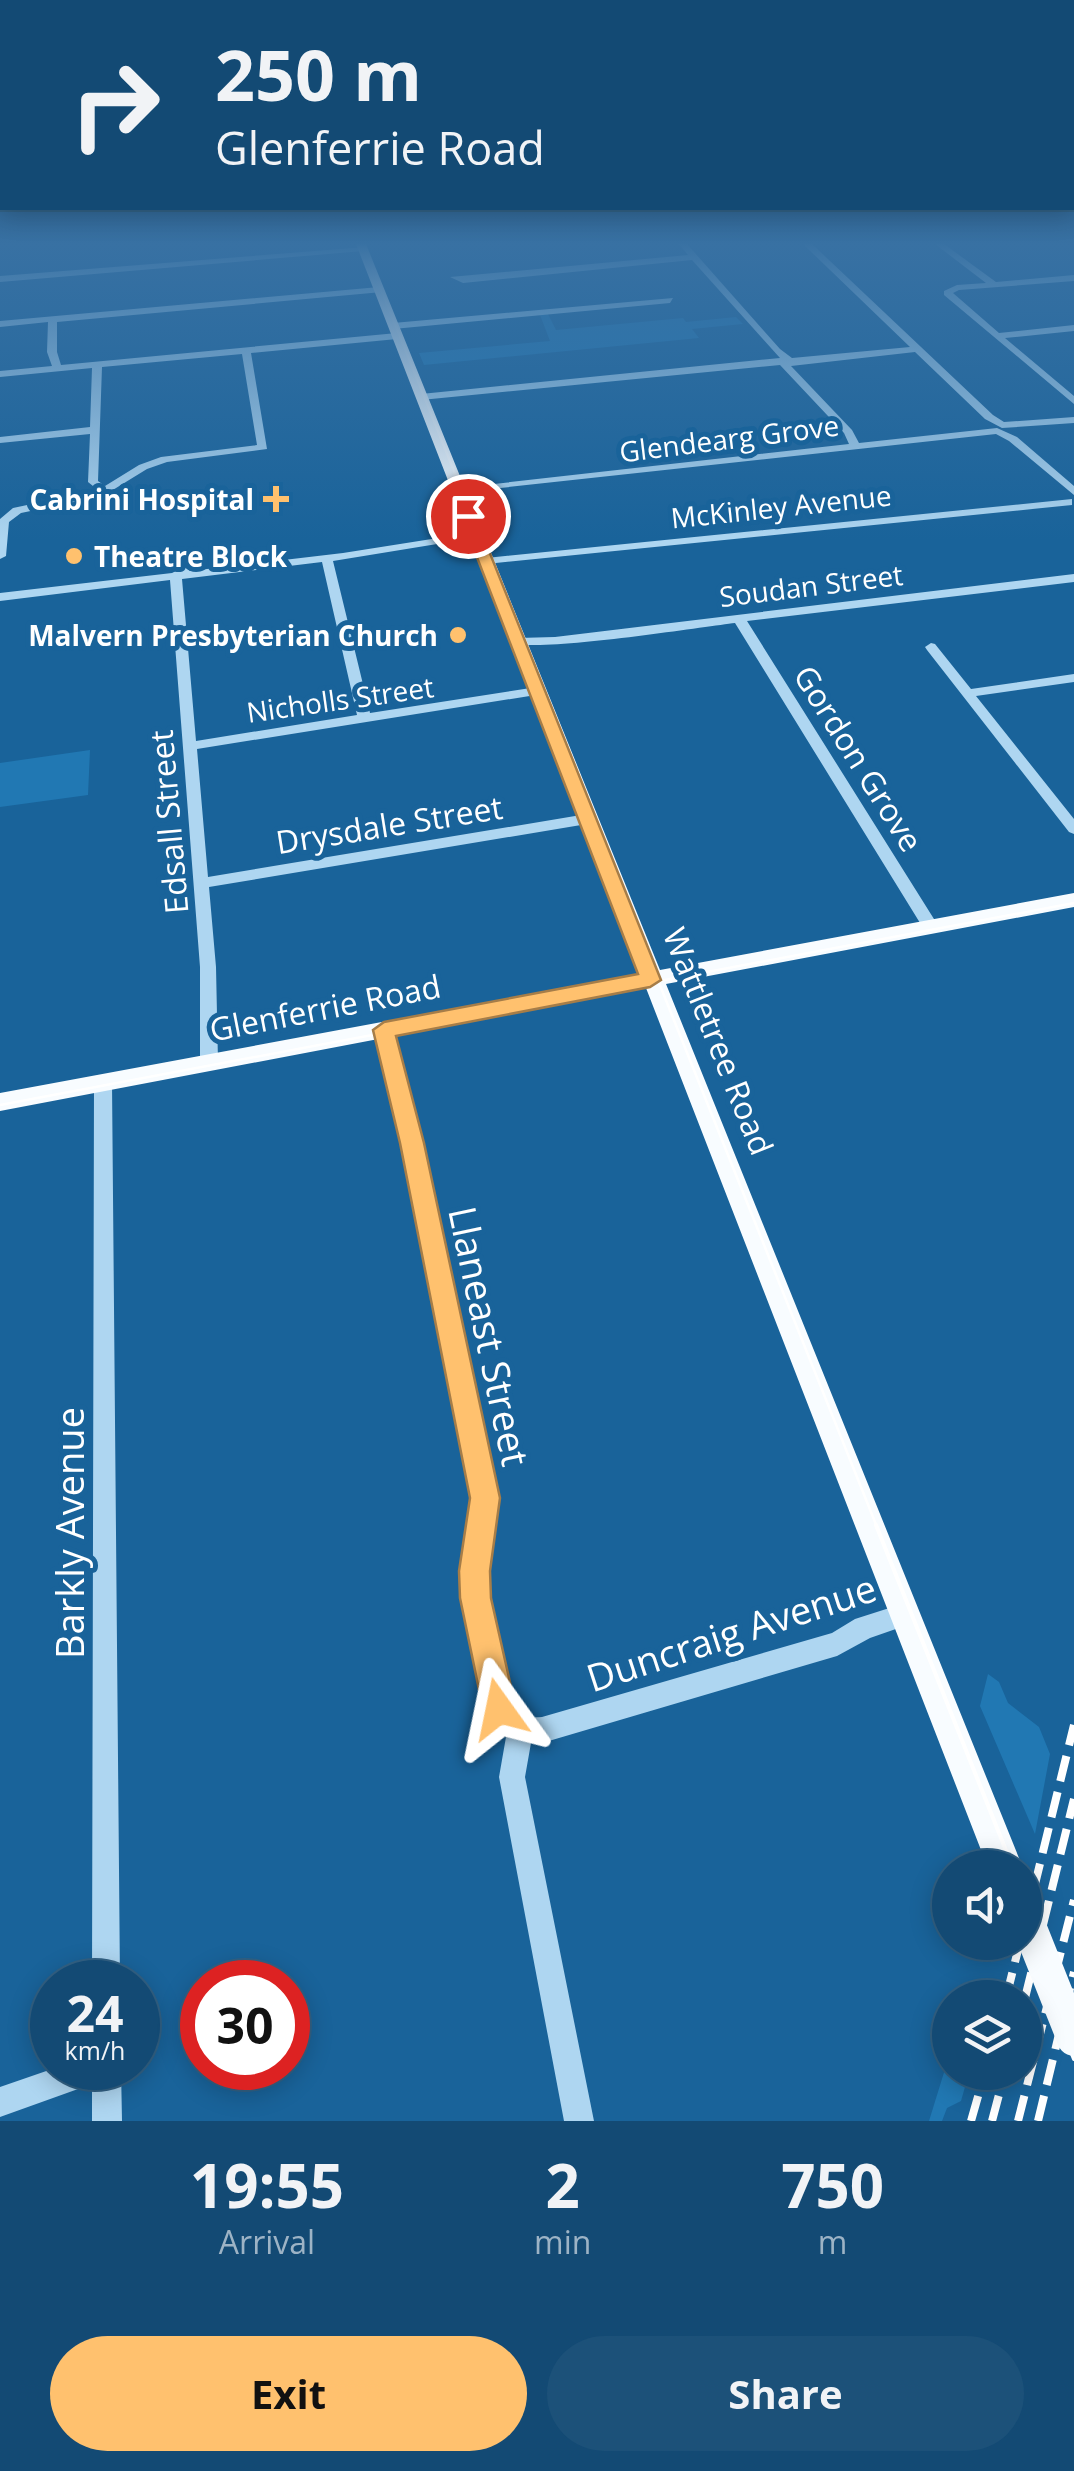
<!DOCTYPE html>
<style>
body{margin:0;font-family:"Open Sans",sans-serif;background:#1c5179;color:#f1f3f6;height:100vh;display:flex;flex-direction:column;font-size:38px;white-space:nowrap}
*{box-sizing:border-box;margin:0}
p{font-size:32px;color:#9db3c5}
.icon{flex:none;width:55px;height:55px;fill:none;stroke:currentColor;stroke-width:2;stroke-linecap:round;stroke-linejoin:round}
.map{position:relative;height:2121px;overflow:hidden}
.details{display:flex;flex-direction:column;background:#134a74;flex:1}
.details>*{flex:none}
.banner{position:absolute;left:0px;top:0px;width:1075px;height:210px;box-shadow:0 5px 25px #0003,0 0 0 2px #326286;background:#134a74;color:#f1f3f6;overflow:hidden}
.buttons{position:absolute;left:932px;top:1850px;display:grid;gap:20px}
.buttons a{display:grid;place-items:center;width:110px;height:110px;border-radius:50%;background:#134a74;box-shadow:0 5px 25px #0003,0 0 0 2px #326286;font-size:50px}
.speed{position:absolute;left:30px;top:1960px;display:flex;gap:20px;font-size:50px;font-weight:700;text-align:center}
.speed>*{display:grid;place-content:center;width:130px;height:130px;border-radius:50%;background:#134a74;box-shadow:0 5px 25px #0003,0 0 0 2px #326286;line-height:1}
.speed small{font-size:25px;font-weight:400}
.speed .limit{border:15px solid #d22;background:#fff;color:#111}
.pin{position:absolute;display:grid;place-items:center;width:85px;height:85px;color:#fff;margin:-42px;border:5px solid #fff;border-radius:50%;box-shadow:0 2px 10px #0007}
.me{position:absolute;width:110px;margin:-55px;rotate:348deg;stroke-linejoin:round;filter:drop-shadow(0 0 8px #0008)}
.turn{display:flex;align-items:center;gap:35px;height:210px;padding:0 50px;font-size:45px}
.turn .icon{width:130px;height:130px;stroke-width:2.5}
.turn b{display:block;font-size:70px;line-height:85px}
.eta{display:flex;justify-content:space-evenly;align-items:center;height:170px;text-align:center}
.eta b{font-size:60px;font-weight:700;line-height:70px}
.button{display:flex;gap:20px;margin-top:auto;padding:20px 50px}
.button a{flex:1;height:115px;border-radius:60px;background:#ffc16e;color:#111;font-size:40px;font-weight:700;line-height:115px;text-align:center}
.button a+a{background:#1c5179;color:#f1f3f6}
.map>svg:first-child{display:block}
</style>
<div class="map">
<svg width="1074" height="2121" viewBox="0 0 1074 2121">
<rect width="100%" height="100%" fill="#19639a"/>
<path fill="#2178b3" d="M548,314l8,16 127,-12 3,4 50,-5 7,7 -51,5 7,9 -275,27 -5,-12 131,-12 -10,-26z
M90,750l-2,45 -88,12v-44z
M988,1674l11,8 9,21 31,24 11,27 -15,80 -55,-128z
M950,2053v19l19,1 -8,28 -14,7 -5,13h-13z"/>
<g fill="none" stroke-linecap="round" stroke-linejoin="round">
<path fill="#aed6f1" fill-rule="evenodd" d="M679,244h8l93,105 12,9 118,-11 -107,-103h9l181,171 11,7 70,-5v6l-72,5 -17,-9 -70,-67 -124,14 61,64 7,13 138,-15 20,9 57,49v9l-65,-54 -13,-7 -542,59v-4l4,-1 391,-44 -5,-11 -64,-68 -359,35 -5,-3 5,-3 359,-36 -88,-98 -229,23 -13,-6 238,-22z
M935,244h9l52,38 78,-7v6l-115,9 -6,3 46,40 75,-8v6l-69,7 69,58v8l-130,-109v-4l13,-6 29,-2z
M366,247l-3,4 -363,31v-6z
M379,287l3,5 -325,30v30l4,13 336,-32 5,3 -5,3 -146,14 16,96 -100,13 -20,7 -44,27 -82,17 -12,9 -3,34 -6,3v-40l13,-11 85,-18 -10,-8 2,-48 -90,9v-6l90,-10 2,-59 -92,9v-6l52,-5 -5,-14 1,-30 -48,5v-6zM242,354l15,91 -96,12 -22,8 -34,21 -7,-5 4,-114z
M673,298l-3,5 -277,26 -4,-3 4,-3z
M1072,499v6l-586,59 -6,-3 6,-3z
M476,532l4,1v4l-147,24 37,152 167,-26 5,1v6l-345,55 11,128 379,-63 7,5 -7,5 -378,63 7,80 2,95 -9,7 -6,-2 -3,-5v-95l-30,-387 -170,21v-8l172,-20 12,-6 6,4 153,-18zM322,562l35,153 -161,26 -14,-162z
M1074,574v8l-327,39 192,306 -8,5 -6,-1 -190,-308c-34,4 -204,31 -223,19l6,-4 37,-1z
M931,643l4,1 36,45 103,-15v8l-98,14 98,123v15l-5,-2 -142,-182 -2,-3z
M384,1024l9,6 28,113 75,355 -10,73 2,27 23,107c8,14 16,13 31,12l290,-84 23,-14 50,-16 8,4 4,8 -4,8 -43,15 -33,18 -295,87h-11l-6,34 69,344h-30l-65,-344 7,-40 -9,-7 -11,-21 -22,-111 -2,-27 12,-73 -71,-355 -28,-113z
M103,1076l6,2 3,5 8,899h-28l2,-899 3,-5z
M55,2068h66l1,53h-30v-37l-92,33v-30z"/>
<path fill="#f8fcff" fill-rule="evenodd" d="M356,244h10l294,726 414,-77v14l-408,77 357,884h-35l-342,-880 -646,123v-18l640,-119z"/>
<path stroke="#fff" stroke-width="2.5" d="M363,244l514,1283
M0,1105l1074,-202"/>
<path stroke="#fff" stroke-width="4" d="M876,1525l137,343
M1025,1898l20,51
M1025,1935l49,124"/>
<path stroke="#fff" stroke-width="8" stroke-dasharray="26 11" stroke-linecap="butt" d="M1025,1925l49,-200
M1006,1998l14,-56
M1025,1998l49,-199
M971,2121l14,-49
M992,2121l13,-49
M1018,2121l56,-221
M1038,2121l36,-149"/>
<path stroke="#f8fcff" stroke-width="34" d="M1025,1916l49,123"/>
</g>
<linearGradient id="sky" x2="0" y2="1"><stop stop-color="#0e3655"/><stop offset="0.45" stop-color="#3871a3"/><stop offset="1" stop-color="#3871a3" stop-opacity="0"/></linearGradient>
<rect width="1074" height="541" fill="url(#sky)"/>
<path fill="#ffc16e" stroke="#a67d48" stroke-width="2.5" d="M468,511l7,5 186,464 -11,7 -254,49 28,107 76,355 -10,73 1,27 25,111 -5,12 -12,4 -11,-4 -5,-12 -23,-111 -1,-27 11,-73 -70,-355 -27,-113 11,-8 254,-48 -177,-458z"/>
<g fill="#ffc16e" stroke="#19639a" stroke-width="4">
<path d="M271 484h10v10h10v10h-10v10h-10v-10h-10v-10h10z"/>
<circle cx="74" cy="556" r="10"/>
<circle cx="458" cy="635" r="10"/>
</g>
<g text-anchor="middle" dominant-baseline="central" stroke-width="10" stroke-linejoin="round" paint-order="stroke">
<g font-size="28" fill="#fff" stroke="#19639a">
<text transform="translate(729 438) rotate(-7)">Glendearg Grove</text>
<text transform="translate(781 506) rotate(-6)">McKinley Avenue</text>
<text transform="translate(811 585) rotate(-7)">Soudan Street</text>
<text transform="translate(340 699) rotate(-8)">Nicholls Street</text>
</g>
<g font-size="28" font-weight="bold" fill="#fff" stroke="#19639a" text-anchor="end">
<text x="254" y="499">Cabrini Hospital</text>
<text x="94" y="556" text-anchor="start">Theatre Block</text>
<text x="438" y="635">Malvern Presbyterian Church</text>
</g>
<g font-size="32" fill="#fff" stroke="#19639a">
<text transform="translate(859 758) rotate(58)">Gordon Grove</text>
<text transform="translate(168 822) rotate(-95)">Edsall Street</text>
<text transform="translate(389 824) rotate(-9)">Drysdale Street</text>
<text transform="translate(325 1007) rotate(-11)">Glenferrie Road</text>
<text transform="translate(719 1041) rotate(68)">Wattletree Road</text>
</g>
<g font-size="38" fill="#fff" stroke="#19639a">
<text transform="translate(490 1336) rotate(78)">Llaneast Street</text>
<text transform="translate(69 1533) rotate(-90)">Barkly Avenue</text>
<text transform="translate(731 1632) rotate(-18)">Duncraig Avenue</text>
</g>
</g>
</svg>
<div class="buttons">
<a><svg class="icon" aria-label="sound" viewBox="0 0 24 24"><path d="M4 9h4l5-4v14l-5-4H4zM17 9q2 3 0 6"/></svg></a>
<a><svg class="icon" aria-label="layers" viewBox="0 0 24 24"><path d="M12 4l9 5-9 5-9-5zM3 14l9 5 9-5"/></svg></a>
</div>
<div class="speed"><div>24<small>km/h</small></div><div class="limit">30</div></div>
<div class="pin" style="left:468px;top:516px;background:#d93025"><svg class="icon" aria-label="arrive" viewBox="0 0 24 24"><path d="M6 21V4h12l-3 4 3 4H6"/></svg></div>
<svg class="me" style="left:499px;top:1709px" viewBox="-20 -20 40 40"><path d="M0-17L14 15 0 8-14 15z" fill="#ffc16e" stroke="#fff" stroke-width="4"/></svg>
<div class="banner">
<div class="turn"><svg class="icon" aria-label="right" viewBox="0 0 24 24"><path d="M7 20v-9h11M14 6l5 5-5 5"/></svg><div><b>250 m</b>Glenferrie Road</div></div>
</div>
</div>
<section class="details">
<div class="eta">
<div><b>19:55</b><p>Arrival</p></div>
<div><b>2</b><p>min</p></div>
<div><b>750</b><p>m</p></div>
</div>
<div class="button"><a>Exit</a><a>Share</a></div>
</section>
